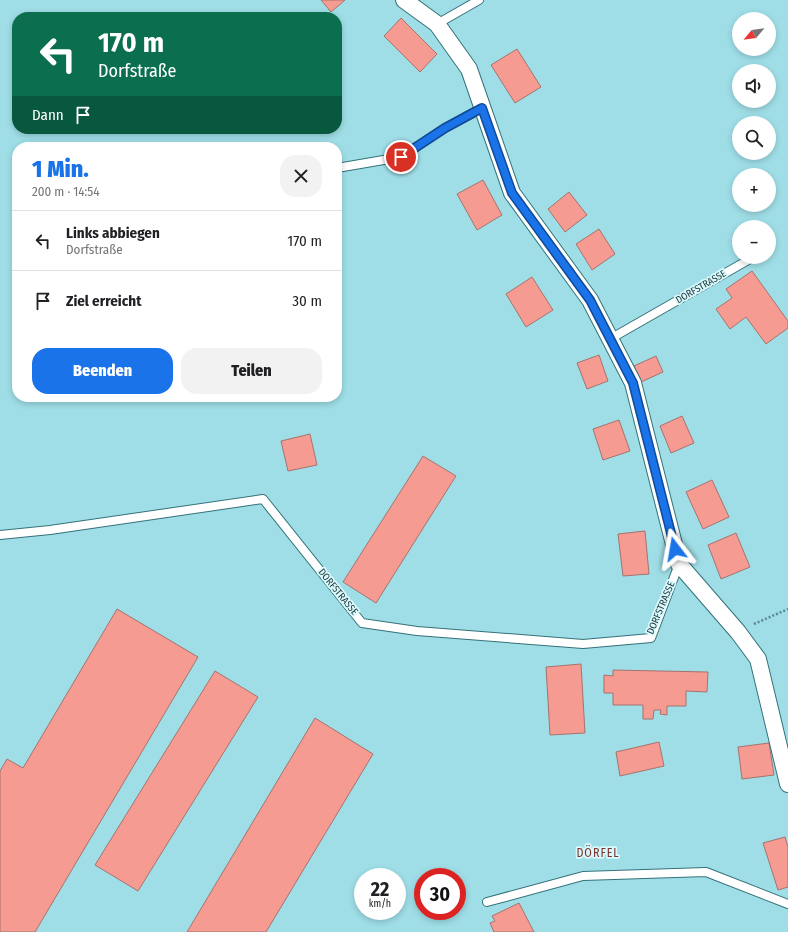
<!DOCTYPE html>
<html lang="de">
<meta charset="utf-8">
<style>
body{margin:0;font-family:"Fira Sans Condensed",sans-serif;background:#f2f2f2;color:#202124;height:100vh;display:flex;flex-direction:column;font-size:15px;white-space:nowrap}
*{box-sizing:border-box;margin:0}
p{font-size:13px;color:#757577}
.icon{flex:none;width:22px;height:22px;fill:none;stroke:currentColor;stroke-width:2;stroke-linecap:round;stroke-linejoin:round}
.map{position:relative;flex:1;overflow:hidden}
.details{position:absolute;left:12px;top:142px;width:330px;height:260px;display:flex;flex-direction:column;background:#fff;border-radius:16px;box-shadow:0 2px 6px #0003}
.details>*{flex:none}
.top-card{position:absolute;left:12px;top:12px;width:330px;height:122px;border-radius:16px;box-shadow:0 2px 6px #0003;background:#0b6e4f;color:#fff;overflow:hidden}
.needle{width:26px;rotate:241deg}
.buttons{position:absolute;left:732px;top:12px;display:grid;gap:8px}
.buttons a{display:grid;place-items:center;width:44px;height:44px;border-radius:50%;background:#fff;box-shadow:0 2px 6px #0003;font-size:20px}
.speed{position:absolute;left:354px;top:868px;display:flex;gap:8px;font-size:20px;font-weight:700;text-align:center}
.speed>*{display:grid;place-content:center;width:52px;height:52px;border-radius:50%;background:#fff;box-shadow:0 2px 6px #0003;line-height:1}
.speed small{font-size:10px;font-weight:400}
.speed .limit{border:6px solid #d22;background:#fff;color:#111}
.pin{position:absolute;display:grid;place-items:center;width:34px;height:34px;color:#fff;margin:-17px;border:2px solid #fff;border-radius:50%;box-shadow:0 1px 4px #0007}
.me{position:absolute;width:44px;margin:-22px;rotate:346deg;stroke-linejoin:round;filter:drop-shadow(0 0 3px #0008)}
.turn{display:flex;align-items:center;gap:14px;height:84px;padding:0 20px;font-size:18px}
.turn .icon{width:52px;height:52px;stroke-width:2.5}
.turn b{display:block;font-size:28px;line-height:34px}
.then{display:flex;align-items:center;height:38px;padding:0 20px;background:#0003;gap:8px;font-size:15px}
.round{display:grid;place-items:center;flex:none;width:42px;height:42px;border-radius:16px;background:#f2f2f2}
.overview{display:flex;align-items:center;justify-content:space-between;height:68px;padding:0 20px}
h1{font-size:24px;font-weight:800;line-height:30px;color:#1a73e8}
.cta{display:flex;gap:8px;margin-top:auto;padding:8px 20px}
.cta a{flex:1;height:46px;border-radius:16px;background:#1a73e8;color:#fff;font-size:16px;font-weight:800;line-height:46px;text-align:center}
.cta a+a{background:#f2f2f2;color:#202124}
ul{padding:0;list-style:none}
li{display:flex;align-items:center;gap:12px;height:60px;padding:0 20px;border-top:1px solid #e0e0e0}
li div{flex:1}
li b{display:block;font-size:15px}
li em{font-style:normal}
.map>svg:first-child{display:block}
</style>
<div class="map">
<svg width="788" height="932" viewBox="0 0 788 932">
<rect width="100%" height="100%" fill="#9fdee7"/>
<path fill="#f59b91" stroke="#a5736d" d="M321,0h24l-14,12z
M401,18l36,36 -17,18 -36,-36z
M517,49l24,38 -26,16 -24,-38z
M483,180l19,35 -25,15 -20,-36z
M569,192l18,23 -22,17 -17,-23z
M599,229l16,25 -23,16 -16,-26z
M752,271l36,50v7l-22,16 -20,-27 -16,12 -14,-20 16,-11 -6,-9z
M532,277l21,33 -27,17 -20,-33z
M599,355l9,26 -21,8 -10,-26z
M656,356l7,16 -22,10 -7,-16z
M682,416l12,27 -23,10 -11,-27z
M619,420l11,31 -27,9 -10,-31z
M310,434l7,31 -29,6 -7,-30z
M423,456l33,20 -80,127 -33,-21z
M712,480l17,37 -26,12 -17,-37z
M645,531l4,43 -26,2 -5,-42z
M736,533l14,34 -29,12 -13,-34z
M117,609l81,48 -163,275h-35v-161l7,-12 16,9z
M581,664l4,69 -35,2 -4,-68z
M613,670l95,2 -1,20 -21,-1v15h-19v9l-7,-1 1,-4h-7l-1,9h-10v-14h-30v-12h-9v-18l9,1z
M215,671l43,26 -120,194 -43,-26z
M315,718l58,36 -107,178h-79z
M659,742l5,24 -44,10 -4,-24z
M769,743l5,32 -32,4 -4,-32z
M785,837l3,10v40l-10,3 -15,-47z
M519,903l15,29h-40l-4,-9 5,-2 -3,-5z"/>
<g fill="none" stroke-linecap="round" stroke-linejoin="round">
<defs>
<path id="lane" d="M437,24l42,-24
M337,168l64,-11 44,-29 37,-20
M610,339l140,-80
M0,535l50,-5 213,-31 99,124 55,8 166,13 68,-6 28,-74
M487,902l96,-26 123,-4 82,32"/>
<path id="street" d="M404,0l33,24 32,45 43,124 78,107 43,83 46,181 59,68 20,27 30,125"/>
</defs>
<use href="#lane" stroke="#34727a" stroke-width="10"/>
<use href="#street" stroke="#34727a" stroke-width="18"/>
<path stroke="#5c878e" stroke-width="2.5" stroke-dasharray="2 2" stroke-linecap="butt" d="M754,624l34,-15"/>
<use href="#lane" stroke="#fff" stroke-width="8"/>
<use href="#street" stroke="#fff" stroke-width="16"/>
</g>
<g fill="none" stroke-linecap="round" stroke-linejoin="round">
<defs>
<path id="route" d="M401,157l44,-29 37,-20 30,85 78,107 43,83 42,166"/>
</defs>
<use href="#route" stroke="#114b97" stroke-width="10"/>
<use href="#route" stroke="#1a73e8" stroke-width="7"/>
</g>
<g text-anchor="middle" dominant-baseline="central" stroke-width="3.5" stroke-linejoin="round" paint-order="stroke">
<g font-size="10" fill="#203a3e" stroke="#daf9fd">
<text transform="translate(701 287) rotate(-30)">DORFSTRASSE</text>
<text transform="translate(338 592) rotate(51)">DORFSTRASSE</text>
<text transform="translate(661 608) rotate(-67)">DORFSTRASSE</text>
</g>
<g font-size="12" letter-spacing="1" fill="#7a342e" stroke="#daf9fd">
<text x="598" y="853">DÖRFEL</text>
</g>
</g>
</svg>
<div class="buttons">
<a><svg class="needle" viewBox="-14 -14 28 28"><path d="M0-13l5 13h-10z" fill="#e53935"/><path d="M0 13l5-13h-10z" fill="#757577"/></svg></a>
<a><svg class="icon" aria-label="sound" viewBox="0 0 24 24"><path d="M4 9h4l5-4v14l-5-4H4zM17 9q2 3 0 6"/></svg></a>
<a><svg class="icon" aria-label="search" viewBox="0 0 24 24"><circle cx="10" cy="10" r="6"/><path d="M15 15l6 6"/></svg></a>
<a>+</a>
<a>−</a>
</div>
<div class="speed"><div>22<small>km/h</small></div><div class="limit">30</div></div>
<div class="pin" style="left:401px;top:157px;background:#d93025"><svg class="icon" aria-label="arrive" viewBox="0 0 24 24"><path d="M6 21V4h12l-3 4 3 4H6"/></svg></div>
<svg class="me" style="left:675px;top:549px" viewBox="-20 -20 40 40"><path d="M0-17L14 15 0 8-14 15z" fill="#1a73e8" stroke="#fff" stroke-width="4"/></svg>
<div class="top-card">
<div class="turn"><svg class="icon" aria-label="left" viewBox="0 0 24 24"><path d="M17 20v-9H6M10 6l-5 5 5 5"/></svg><div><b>170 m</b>Dorfstraße</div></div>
<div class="then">Dann<svg class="icon" aria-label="arrive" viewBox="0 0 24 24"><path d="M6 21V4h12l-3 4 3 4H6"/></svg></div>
</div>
<section class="details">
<div class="overview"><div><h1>1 Min.</h1><p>200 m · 14:54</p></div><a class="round"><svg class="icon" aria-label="close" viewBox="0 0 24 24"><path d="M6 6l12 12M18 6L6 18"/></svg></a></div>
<ul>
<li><svg class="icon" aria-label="left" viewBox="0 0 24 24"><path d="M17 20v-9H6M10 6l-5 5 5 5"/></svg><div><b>Links abbiegen</b><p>Dorfstraße</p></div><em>170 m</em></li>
<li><svg class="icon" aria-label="arrive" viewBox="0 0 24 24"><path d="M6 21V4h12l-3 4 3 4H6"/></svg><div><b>Ziel erreicht</b></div><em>30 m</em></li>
</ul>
<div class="cta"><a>Beenden</a><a>Teilen</a></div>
</section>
</div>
